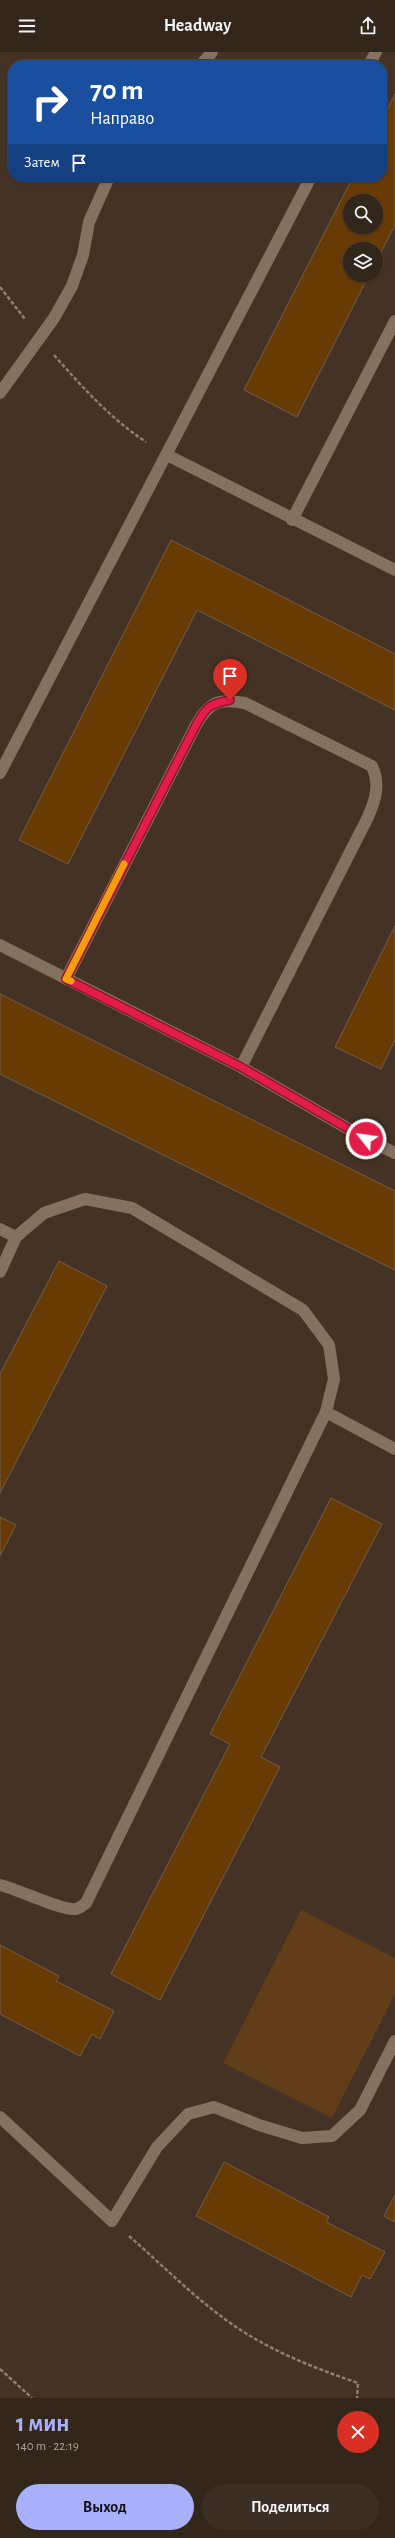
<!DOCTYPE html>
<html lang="ru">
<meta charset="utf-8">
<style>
body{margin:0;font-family:"Alegreya Sans",sans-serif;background:#3b2e24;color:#f1f3f6;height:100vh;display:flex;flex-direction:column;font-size:15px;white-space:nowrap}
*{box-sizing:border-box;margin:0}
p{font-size:13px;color:#a9a5a3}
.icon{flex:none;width:22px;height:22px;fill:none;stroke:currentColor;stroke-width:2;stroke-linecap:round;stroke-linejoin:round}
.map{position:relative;height:2346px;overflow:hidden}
.side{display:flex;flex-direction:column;background:#33261b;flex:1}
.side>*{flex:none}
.banner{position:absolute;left:8px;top:8px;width:379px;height:122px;border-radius:16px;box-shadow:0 1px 3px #0004,0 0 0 1px #4e433a;background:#1a4fa0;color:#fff;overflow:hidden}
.controls{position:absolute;left:343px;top:142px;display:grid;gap:8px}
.controls a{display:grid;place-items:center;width:40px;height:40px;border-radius:50%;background:#33261b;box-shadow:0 1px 3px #0004,0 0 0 1px #4e433a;font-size:20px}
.pin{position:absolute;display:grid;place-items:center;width:34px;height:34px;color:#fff;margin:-41px -17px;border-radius:50% 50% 50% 0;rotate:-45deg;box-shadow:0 0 4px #0007}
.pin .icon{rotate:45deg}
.me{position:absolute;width:44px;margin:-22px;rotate:300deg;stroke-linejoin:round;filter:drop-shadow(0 0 3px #0008)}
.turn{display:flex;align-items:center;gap:14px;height:84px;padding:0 16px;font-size:18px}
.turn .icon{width:52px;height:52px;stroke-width:2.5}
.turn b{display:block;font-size:28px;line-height:34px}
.then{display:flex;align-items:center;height:38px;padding:0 16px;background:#0003;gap:8px;font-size:15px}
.round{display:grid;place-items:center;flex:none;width:42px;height:42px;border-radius:21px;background:#3b2e24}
.summary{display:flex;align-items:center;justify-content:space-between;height:68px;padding:0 16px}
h1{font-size:24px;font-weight:600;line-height:30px;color:#a8b0fc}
.action{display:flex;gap:8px;margin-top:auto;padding:8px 16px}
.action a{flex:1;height:46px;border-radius:24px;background:#a8b0fc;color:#111;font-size:16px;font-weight:600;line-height:46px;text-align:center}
.action a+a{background:#3b2e24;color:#f1f3f6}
header{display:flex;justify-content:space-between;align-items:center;height:52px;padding:0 16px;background:#33261b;font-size:18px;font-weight:600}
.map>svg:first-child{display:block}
</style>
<header><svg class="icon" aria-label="menu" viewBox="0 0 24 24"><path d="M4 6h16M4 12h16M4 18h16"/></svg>Headway<svg class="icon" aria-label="share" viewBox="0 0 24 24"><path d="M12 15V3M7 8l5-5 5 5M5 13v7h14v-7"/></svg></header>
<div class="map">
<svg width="395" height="2346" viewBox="0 0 395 2346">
<rect width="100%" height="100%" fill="#443324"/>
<path fill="#613d1a" d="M301,1858l94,48v36l-63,124 -109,-55z"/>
<path fill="#683a04" stroke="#715e4e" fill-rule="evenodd" d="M395,42v131l-19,37v-13h-26v26h19l-72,142 -53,-27 109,-213h29v-57zM350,149h26v26h-26z
M171,488l224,114v56l-198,-100 -129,254 -49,-24z
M395,874v114l-14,29 -46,-22z
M0,942l395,197v79l-395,-196z
M59,1209l48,25 -107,207v-119z
M331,1446l51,26 -121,233 19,10 -120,233 -49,-26 119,-230 -20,-10z
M0,1465l16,8 -16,31z
M0,1893l59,31 -3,5 58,30 -14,28 -8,-5 -12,22 -80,-42z
M224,2110l105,55 -3,5 59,30 -15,27 -8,-4 -11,22 -155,-81z
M395,2143v27l-11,-6z"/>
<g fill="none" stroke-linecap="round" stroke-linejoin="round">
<path stroke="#8d7f72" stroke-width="2.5" stroke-dasharray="4 2" stroke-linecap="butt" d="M0,235l25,32
M54,303c29,33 56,63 92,87
M129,2184c38,33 74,71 118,98 34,21 73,36 111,49l-1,15
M0,2317l32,29"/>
<path stroke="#847160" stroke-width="12" d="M201,13l11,-13
M369,13l7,-13
M0,341l54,-75 18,-32 11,-31 6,-33 20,-45
M167,403l228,115
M292,468l103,-199
M0,721l311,-596
M0,893l241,122 125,72 29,14
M66,927l130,-254c13,-23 22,-27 49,-22l127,63c8,18 4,33 -4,51l-127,250
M0,1177l16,8 -16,35
M326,1360l69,37
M0,1833c18,4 62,26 75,24 4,0 8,-4 11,-6l240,-491 8,-33 -5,-34 -26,-35 -171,-102 -47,-9 -41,14 -28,24
M0,2065l112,104 45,-74 31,-33 26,-7 45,18 43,13 30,-2 28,-26 35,-69"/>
</g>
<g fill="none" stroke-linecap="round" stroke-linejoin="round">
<defs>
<path id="route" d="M230,648c-21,4 -24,7 -34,25l-130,254 175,88 125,72"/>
</defs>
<use href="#route" stroke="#92132f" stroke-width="10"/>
<use href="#route" stroke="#e11d48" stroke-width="7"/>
<path stroke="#f59e0b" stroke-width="7" d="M71,929l-5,-2 58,-115"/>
</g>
</svg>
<div class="controls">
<a><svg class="icon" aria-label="search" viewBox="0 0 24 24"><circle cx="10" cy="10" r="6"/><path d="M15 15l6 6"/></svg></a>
<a><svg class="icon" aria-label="layers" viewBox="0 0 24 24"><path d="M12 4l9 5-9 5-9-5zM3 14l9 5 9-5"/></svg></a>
</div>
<div class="pin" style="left:230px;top:648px;background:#d93025"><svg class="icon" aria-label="arrive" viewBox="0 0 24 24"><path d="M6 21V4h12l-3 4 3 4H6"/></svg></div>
<svg class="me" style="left:366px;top:1087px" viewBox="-20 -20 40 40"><circle r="17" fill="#e11d48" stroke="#fff" stroke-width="3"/><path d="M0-11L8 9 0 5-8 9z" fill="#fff"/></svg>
<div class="banner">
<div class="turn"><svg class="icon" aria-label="right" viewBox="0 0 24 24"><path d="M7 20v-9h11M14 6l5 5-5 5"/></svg><div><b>70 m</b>Направо</div></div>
<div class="then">Затем<svg class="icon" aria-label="arrive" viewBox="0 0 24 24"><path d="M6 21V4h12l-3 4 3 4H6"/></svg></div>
</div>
</div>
<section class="side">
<div class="summary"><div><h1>1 мин</h1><p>140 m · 22:19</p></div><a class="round" style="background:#d93025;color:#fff"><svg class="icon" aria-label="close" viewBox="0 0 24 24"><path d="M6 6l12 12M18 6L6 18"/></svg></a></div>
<div class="action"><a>Выход</a><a>Поделиться</a></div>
</section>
